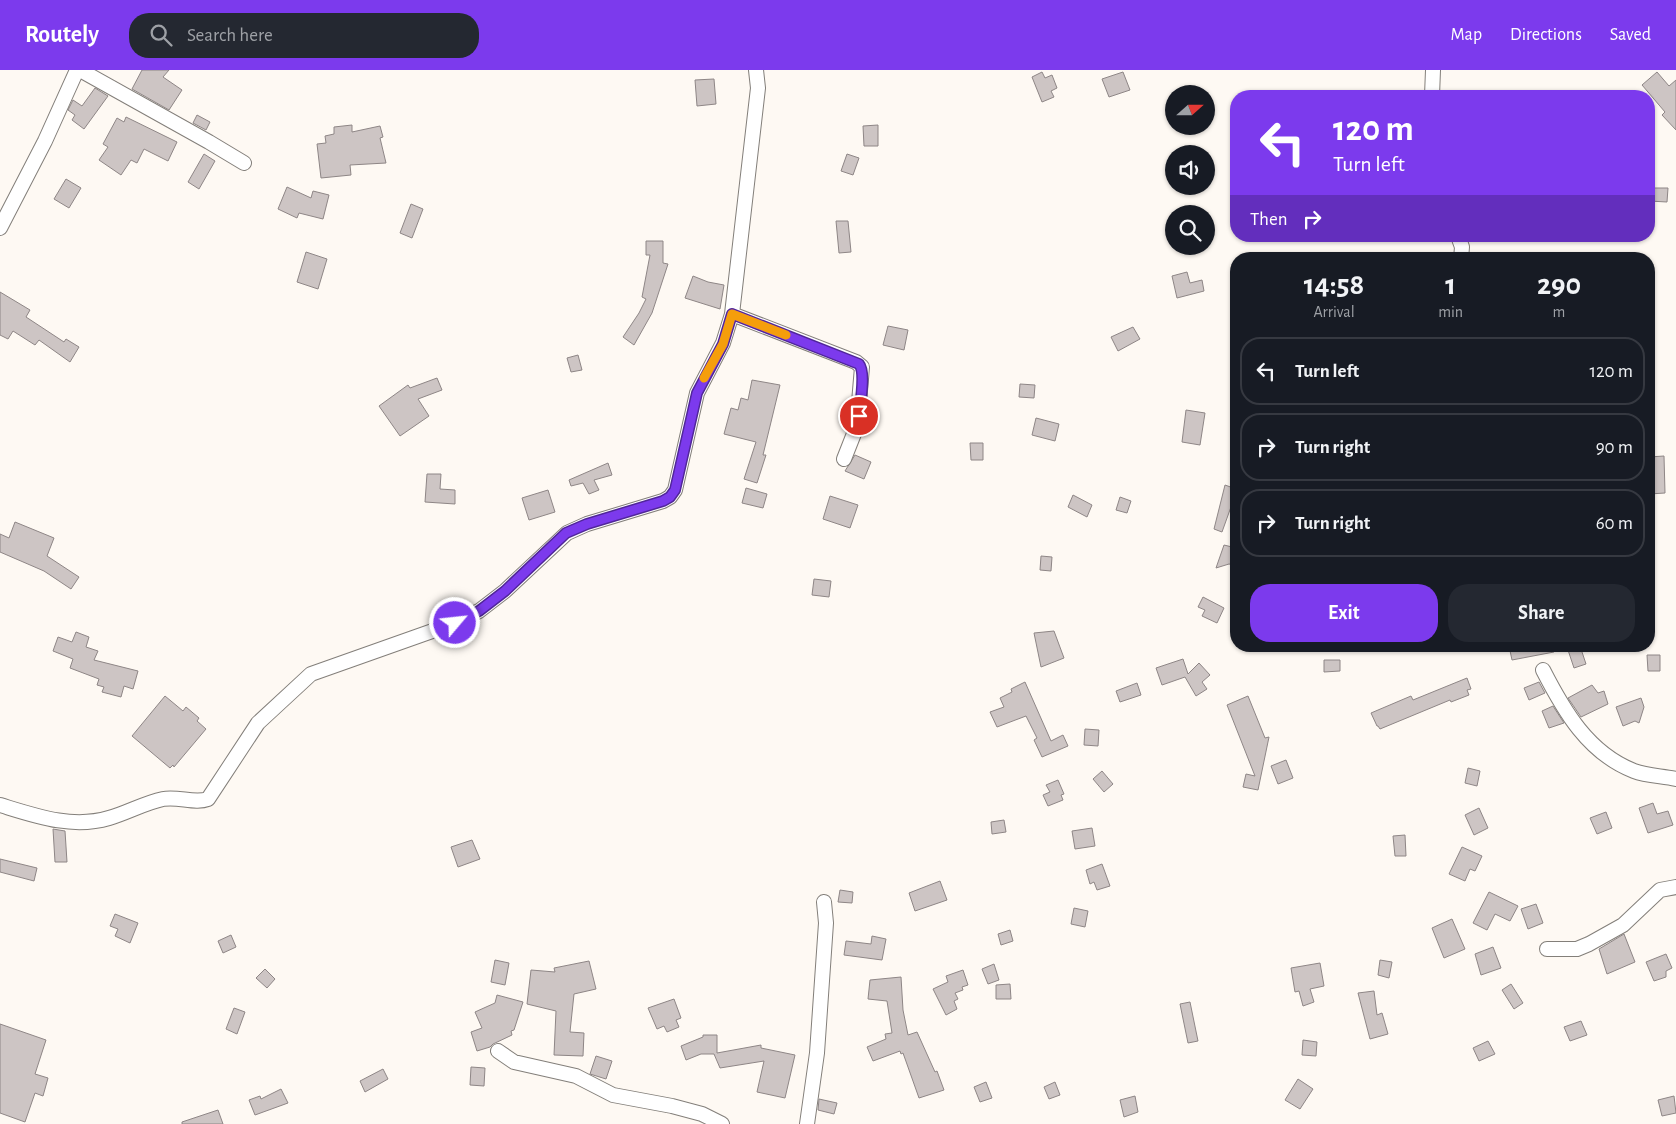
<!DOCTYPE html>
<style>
body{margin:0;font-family:"Alegreya Sans",sans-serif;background:#242831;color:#f1f3f6;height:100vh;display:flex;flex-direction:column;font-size:19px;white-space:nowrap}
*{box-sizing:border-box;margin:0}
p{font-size:16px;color:#9ea1a6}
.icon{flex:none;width:28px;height:28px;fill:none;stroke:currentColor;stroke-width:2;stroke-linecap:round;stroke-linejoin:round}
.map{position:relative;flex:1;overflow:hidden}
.details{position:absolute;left:1230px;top:182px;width:425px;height:400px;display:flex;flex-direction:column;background:#171b24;border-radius:20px;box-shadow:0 1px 4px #0004}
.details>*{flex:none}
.top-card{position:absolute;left:1230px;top:20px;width:425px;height:152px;border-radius:20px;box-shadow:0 1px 4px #0004;background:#7c3aed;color:#fff;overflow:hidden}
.needle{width:32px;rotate:69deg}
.fabs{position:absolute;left:1165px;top:15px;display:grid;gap:10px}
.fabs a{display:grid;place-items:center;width:50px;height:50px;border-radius:50%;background:#171b24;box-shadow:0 1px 4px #0004;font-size:25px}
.pin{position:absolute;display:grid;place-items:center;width:42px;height:42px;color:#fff;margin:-21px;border:2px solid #fff;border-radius:50%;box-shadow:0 1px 5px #0007}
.me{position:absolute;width:55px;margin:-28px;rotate:62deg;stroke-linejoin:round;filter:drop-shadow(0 0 4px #0008)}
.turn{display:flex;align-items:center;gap:18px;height:105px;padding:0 20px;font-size:22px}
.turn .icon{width:65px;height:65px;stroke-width:2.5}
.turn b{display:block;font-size:35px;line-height:42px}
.then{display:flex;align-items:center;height:48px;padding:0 20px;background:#0003;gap:10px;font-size:19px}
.eta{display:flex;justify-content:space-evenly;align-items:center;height:85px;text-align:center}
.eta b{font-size:30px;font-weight:700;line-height:35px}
.primary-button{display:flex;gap:10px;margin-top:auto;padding:10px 20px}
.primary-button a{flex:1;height:58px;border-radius:20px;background:#7c3aed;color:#fff;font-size:20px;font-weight:700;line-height:58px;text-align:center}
.primary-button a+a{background:#242831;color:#f1f3f6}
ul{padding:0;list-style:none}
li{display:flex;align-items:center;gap:15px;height:68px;margin:0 10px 8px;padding:0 10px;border:2px solid #363941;border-radius:20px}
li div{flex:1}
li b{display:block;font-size:19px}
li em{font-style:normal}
header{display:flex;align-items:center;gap:30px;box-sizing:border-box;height:70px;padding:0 25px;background:#7c3aed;color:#fff}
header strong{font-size:24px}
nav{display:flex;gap:28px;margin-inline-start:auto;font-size:18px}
.search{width:350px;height:45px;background:#242831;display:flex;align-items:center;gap:12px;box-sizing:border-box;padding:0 18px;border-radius:20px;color:#9ea1a6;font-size:19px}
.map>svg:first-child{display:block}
</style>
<header>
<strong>Routely</strong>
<div class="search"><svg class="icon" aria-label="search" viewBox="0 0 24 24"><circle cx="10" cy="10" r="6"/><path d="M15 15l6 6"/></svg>Search here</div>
<nav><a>Map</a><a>Directions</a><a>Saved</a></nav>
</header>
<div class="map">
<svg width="1676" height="1054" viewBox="0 0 1676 1054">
<rect width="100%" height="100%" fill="#fef9f3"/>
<path fill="#cdc5c4" stroke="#8e8686" d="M142,0h27l-6,7 19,13 -13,20 -37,-21z
M1042,2l3,6 7,-3 5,13 -6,3 3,6 -12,5 -10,-25z
M1123,2l7,18 -21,7 -7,-18z
M1657,2l12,14 7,-6v50l-14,-15 3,-3 -23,-27z
M714,9l2,25 -19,2 -2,-26z
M95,18l13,8 -24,33 -12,-9 3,-5 -7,-5 5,-10 9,6z
M197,45l13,7 -4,8 -13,-7z
M126,47l51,25 -9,19 -24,-12 -7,14 -6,-3 -10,15 -22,-15 9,-13 -5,-3 14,-26 7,4z
M352,55v7l28,-6 3,11 -3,1 6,25 -36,2 1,10 -30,3 -4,-34 9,-1 -1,-7 9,-2v-7z
M878,55v21h-14l-1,-20z
M204,84l11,7 -16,28 -11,-7z
M847,84l12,4 -6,17 -12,-4z
M66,109l15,9 -12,20 -15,-9z
M287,117l24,11 2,-7 16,4 -6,24 -24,-6 -2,5 -19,-9z
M1649,118h19l-1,14 -18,-1z
M411,134l12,5 -11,29 -12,-5z
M836,151h12l3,31 -12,1z
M646,171h17v22l5,1 -16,49 -18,32 -11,-8 16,-24 7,-14 -4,-2 8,-42h-4z
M306,182l21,7 -9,30 -21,-7z
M1187,202l3,11 12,-3 2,11 -27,7 -5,-22z
M693,206l15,6 16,3 -4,24 -35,-11z
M0,222l30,18 -4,7 38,25 2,-3 13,8 -9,15 -31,-22 -4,5 -22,-14 -5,8 -8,-4z
M888,256l20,4 -4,20 -21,-5z
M1133,257l7,12 -22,12 -7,-14z
M578,285l4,15 -11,2 -4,-14z
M437,308l5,12 -24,9 11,17 -29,20 -21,-30 29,-21 2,3z
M752,310l28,5 -17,70h3l-9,28 -13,-4 12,-37 -32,-8 7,-26 7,2 3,-12 7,2z
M1020,314l15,1 -1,13 -15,-1z
M1186,340l19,3 -5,32 -18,-3z
M1036,348l23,6 -4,17 -23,-6z
M970,373h13v17h-12z
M855,385l16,7 -7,17 -19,-8z
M1664,386l1,37 -16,1v-37z
M608,393l4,12 -18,5 5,10 -10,4 -6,-11 -12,3 -2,-6z
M427,404h14l-1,15 15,1v14l-30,-2z
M1225,415l11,4v4l-14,39 -8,-3z
M746,418l21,6 -4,14 -21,-5z
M548,420l7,22 -26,8 -7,-22z
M1073,425l19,10 -5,12 -19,-10z
M830,426l28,9 -8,23 -27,-9z
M1120,427l11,4 -4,12 -11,-3z
M15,452l39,16 -7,18 32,21 -8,12 -27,-18 -44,-19v-18l9,4z
M1224,475l12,3 -2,17 -5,-1 -13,4z
M1041,486l11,1 -1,14 -11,-1z
M814,509l17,2 -2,16 -17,-2z
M1203,527l21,11 -7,15 -15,-7 3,-6 -7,-3z
M1054,561l10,27 -23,9 -7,-34z
M76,562l13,5 -3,10 12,4 -4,9 44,11 -5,18 -9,-3 -3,11 -19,-5 2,-5 -7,-2 2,-6 -29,-11 3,-9 -20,-8 5,-14 14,5z
M1509,576h44l1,6 -42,8z
M1580,576l6,18 -12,4 -6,-18z
M1647,585h13v16h-12z
M1183,589l5,15 11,-11 11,12 -8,7 5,7 -11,7 -11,-19 -23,8 -6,-17z
M1324,590h16v11l-16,1z
M1467,608l4,11 -4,1 2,5 -18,7 -1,-2 -70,29 -2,-3h-1l-6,-13 40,-17 2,4z
M1025,612l26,59 12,-6 5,11 -26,11 -8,-17 3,-2 -11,-22 -29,11 -7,-15 14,-5 -4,-9 12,-6 -1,-3z
M1539,612l6,11 -16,7 -5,-12z
M1137,613l4,12 -21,7 -4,-11z
M1592,615l6,8 6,-2 4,13 -27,13 -13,-19z
M165,626l18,15 3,-4 13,11 -2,3 9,8 -32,38 -1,-2 -3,3 -38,-32z
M1248,626l17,42 4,-1 -11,53 -15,-3 3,-13 9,2 -28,-71z
M1641,628l3,9 -5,16 -4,-2 -12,5 -7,-19z
M1553,636l11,17 -15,5 -7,-17z
M1085,659l14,1 -1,16 -14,-1z
M1286,690l7,18 -15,6 -7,-18z
M1468,698l12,3 -3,15 -12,-3z
M1102,701l11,13 -9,8 -11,-13z
M1058,710l6,14 -3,1 2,5 -15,6 -5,-11 7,-3 -4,-7z
M1653,733l4,11 11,-3 5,14 -25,8 -9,-25z
M1479,738l9,20 -14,7 -9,-20z
M1606,742l6,16 -15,6 -7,-16z
M1004,750l2,12 -14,2 -1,-12z
M1092,758l3,18 -20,3 -3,-18z
M53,759l12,2 2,31h-12z
M1405,765l1,21h-11l-2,-20z
M472,770l8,19 -22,8 -7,-20z
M1462,777l20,9 -7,15 -5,-2 -5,12 -16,-7z
M0,789l37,9 -3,13 -34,-9z
M1102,794l8,22 -13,4 -3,-8 -4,2 -4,-14z
M940,811l7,19 -32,11 -6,-18z
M840,820l13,2 -1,11 -14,-1z
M1489,822l29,14 -8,15 -15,-7 -8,16 -14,-7z
M1536,834l7,19 -15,6 -7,-20z
M1074,838l14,3 -3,16 -14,-3z
M115,844l23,9 -8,20 -15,-7 3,-7 -8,-3z
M1452,849l13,30 -21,9 -12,-30z
M1010,860l3,11 -12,4 -3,-11z
M1624,864l11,28 -28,12 -8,-25z
M231,865l5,12 -13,6 -5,-12z
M872,866l14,3 -4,21 -38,-5 2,-14 25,3z
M1493,877l8,21 -20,7 -6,-21z
M1666,884l6,14 -6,3v6l-12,4 -8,-19z
M495,890l14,3 -4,22 -14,-3z
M1380,890l12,2 -3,16 -11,-3z
M589,891l7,28 -22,5 -4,38 14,1 -1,23 -29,-1 2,-44 -29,-7 4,-34 24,2 -1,-4z
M1320,893l4,23 -14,3 4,13 -11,4 -4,-15 -4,1 -4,-24z
M994,894l5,16 -11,4 -6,-15z
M265,899l10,10 -8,9 -11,-10z
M963,900l5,15 -6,2 1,3 -8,3 3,6 -4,2 3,8 -11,6 -13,-26 15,-7 -2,-6z
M901,907l2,33 5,25 9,-3 18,40 2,-1 7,19 -25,8 -16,-45 -2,1 -1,-3 -27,10 -6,-14 19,-8 -1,-5 7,-1 -5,-32 -19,-2 2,-19z
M1010,914l1,15h-15v-14z
M1511,914l12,19 -9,6 -12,-19z
M1374,921l3,24 5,-2 6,21 -18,5 -12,-46z
M497,925l26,7 -9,28 -3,1 1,4 -19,9 -3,3 -13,4 -6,-19 11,-4 -7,-16 20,-9z
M674,929l7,19 -5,2 3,7 -12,5 -3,-6 -7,3 -9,-21z
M1190,932l8,39 -10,2 -8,-39z
M234,938l11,4 -8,22 -11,-5z
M1581,951l6,14 -17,6 -6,-14z
M0,954l46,16 -11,34 13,4 -5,18 -8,-3 -10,29 -25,-9z
M703,965h14v18l44,-8v3l34,7 -10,43 -28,-6 7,-31 -44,7 -6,-14h-13l-15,6 -5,-14 22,-9z
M1303,970l14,2 -1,14 -14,-1z
M1488,971l7,13 -16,7 -6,-13z
M596,986l16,5 -6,18 -16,-5z
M471,997l14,1 -1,18 -14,-1z
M383,999l5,10 -23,13 -5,-11z
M1298,1009l15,10 -13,20 -15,-9z
M986,1012l6,16 -12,4 -6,-15z
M1055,1012l5,13 -11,4 -5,-12z
M281,1019l7,14 -33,12 -6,-15 11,-4 1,3z
M1135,1026l3,16 -14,5 -4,-17z
M1674,1026l2,17 -14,3 -4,-16z
M819,1029l18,4 -3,11 -16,-4z
M218,1040l5,14h-41v-2z"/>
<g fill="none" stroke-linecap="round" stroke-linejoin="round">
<defs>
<path id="minor" d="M80,0l129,72 35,21
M1432,26l1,-26
M0,158l45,-87 32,-71
M1458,166l4,11 -1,12
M732,244l124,48 6,5 -5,59 -13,33
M1543,600c21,41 45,83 91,101 13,5 29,5 42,8
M0,735c36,11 72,24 109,13 18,-5 35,-15 54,-19 15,-3 32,5 45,0l50,-76 53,-49 144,-51 24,-12 26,-20 62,-58 20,-9 76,-23 7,-4 5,-7 22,-97 26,-50 9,-29 26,-226 -2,-18
M1547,879h30l12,-5 34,-19 37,-35 16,-3
M498,981l16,11 62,14 37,19 59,11 30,8 20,10
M807,1054l10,-71 9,-130 -2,-21"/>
</defs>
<use href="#minor" stroke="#837f7a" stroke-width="16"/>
<use href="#minor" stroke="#fff" stroke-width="14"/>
</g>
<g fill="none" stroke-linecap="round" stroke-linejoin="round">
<defs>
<path id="route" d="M455,553l24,-12 26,-20 61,-58 21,-9 76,-23 7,-4 5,-7 22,-97 26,-49 9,-30 127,50c7,8 1,41 0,52"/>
</defs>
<use href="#route" stroke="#51269a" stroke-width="12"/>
<use href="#route" stroke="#7c3aed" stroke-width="9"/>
<path stroke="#f59e0b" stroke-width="9" d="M704,308l19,-34 9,-30 54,21"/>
</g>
</svg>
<div class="fabs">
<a><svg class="needle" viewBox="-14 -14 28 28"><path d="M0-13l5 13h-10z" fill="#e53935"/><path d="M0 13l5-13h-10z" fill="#9ea1a6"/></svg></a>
<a><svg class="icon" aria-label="sound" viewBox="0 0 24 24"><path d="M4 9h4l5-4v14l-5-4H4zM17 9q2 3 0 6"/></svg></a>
<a><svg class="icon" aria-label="search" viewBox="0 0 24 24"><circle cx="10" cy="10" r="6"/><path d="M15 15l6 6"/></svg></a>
</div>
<div class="pin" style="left:859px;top:346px;background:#d93025"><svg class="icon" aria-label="arrive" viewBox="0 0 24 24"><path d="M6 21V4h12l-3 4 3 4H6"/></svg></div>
<svg class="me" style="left:455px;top:553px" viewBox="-20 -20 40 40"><circle r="17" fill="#7c3aed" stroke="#fff" stroke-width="3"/><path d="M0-11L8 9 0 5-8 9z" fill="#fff"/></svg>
<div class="top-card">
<div class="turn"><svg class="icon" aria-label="left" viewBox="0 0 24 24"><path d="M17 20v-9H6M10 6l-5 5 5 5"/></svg><div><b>120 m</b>Turn left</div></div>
<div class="then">Then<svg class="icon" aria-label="right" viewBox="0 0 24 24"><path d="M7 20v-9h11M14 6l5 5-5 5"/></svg></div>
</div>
<section class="details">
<div class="eta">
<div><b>14:58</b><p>Arrival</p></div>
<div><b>1</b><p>min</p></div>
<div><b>290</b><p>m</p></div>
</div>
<ul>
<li><svg class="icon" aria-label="left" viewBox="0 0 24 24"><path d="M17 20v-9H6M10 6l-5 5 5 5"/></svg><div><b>Turn left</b></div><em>120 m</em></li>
<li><svg class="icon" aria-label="right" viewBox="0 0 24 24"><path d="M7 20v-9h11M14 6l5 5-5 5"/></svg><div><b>Turn right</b></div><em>90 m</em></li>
<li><svg class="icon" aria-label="right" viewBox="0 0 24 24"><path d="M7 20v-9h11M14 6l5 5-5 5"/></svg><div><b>Turn right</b></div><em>60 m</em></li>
</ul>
<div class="primary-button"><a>Exit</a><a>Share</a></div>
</section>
</div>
